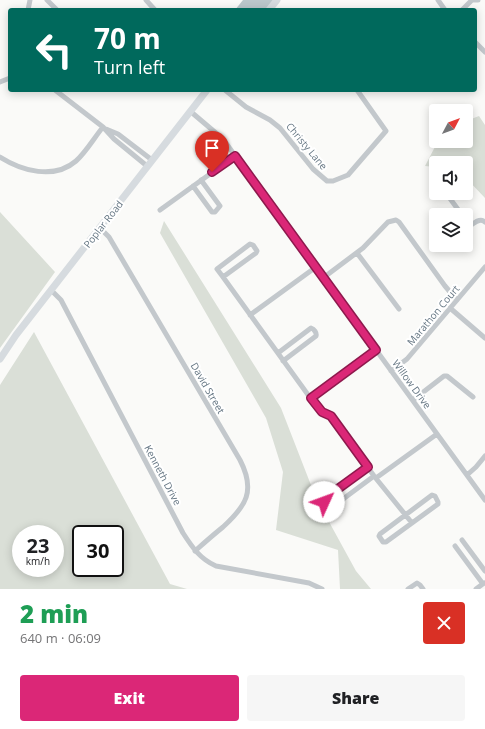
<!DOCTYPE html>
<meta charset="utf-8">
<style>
body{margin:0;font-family:"Open Sans",sans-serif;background:#f6f6f6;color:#202124;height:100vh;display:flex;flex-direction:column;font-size:15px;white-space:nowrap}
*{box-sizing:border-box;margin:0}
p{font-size:13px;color:#757577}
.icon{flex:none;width:22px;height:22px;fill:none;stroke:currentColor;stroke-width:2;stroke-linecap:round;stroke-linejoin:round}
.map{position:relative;height:589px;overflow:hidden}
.side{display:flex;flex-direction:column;background:#fff;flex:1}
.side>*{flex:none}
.banner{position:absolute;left:8px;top:8px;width:469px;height:84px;border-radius:4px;box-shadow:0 2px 10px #0003;background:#00695c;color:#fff;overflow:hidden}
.needle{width:26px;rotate:49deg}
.tools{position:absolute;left:429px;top:104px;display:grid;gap:8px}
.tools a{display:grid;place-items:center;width:44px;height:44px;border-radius:4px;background:#fff;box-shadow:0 2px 10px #0003;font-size:20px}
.speed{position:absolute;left:12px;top:525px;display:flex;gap:8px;font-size:20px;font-weight:700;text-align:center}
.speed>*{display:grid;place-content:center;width:52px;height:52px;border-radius:50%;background:#fff;box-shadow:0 2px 10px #0003;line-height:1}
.speed small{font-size:10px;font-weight:400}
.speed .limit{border:2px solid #111;border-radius:6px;background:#fff;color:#111}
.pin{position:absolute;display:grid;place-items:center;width:34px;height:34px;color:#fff;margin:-41px -17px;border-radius:50% 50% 50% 0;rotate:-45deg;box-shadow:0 0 4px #0007}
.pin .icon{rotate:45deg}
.me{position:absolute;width:44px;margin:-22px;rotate:47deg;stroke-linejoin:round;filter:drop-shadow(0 0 3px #0008)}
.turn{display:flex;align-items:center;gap:14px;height:84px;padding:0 20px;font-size:18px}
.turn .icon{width:52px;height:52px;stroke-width:2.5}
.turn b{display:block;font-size:28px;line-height:34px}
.round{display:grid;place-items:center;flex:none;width:42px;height:42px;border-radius:4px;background:#f6f6f6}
.head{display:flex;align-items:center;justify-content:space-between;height:68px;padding:0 20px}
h1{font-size:24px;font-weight:800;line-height:30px;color:#1e9e55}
.button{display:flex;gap:8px;margin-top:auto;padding:8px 20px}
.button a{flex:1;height:46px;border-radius:4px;background:#db2777;color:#fff;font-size:16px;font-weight:800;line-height:46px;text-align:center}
.button a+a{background:#f6f6f6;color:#202124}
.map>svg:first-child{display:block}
</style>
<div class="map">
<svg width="485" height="589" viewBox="0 0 485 589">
<rect width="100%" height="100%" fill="#fafaf8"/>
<path fill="#dadfd7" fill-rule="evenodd" d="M479,116l6,9v73l-19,-20v-15h-30v4l-11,-1 13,-25h28v-20z
M0,212l55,60 -55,76z
M164,221l117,187 35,90 40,73 15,18h-31l-2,-39 -62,-20 7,-58 -17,-54 -106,-185z
M34,332l136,252 17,5h-187v-204zM21,534h34v34h-34zM81,534h34v34h-34z"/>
<path fill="#bbc7cb" d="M243,0h34l-8,10h-34z"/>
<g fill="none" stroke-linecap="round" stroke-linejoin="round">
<path stroke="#c3c8cc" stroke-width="5" d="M47,0l10,10
M146,0l9,10
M438,0l7,10
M472,0h6
M28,10l2,-10
M462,10l10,-10
M475,42l10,10
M0,82l10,-4
M55,90l48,37 11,12 33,27
M225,90l21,17 24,13 10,8 33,41 14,12h6l15,-6 38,-44 -29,-41
M190,111l33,28 262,361
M106,129l12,5 34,26
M0,157c22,14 54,23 76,4 10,-9 18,-23 27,-34
M193,186l19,26h3l5,-6 -19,-26
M446,193l16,22
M160,210l75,-54
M466,221l5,4c5,-3 9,-7 14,-3
M100,228l9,9 131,223c16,31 6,46 -17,67 -10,8 -19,16 -28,24
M250,244l3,1 4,6 -1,2 -33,24 -6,-8z
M357,253l42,56
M223,277l96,133 12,6 43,60 38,47
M323,278l40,-30 25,-26 8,-2 3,2 46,64 12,14
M51,290l10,10 122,233c9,14 17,26 33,33l93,17 13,6
M450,308l35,30
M250,315l66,-48
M278,353l33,-25c3,1 6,5 5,8l-33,25
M391,371l16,-12 78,-92
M311,398l65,-48
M413,400l31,-24h3l26,21
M368,467l-44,32v3l4,6h3l43,-32
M467,475l9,-8 9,-11
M376,478l61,-44
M432,495l3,1 3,6v2l-52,38h-3l-4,-6 1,-2z
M462,540l23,31
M455,546l28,38
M408,589l9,-6 3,2 3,4
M476,589l8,-6"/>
<path stroke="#d6dbdf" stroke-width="7" d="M269,10l8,-10
M0,359l16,-24 191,-245"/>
</g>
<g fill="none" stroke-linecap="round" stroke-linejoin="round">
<defs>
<path id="route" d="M212,172l23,-16 141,194 -65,48 11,14 9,4 37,51 -44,32v3"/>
</defs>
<use href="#route" stroke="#8e194d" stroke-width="10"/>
<use href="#route" stroke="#db2777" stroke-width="7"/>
</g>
<g text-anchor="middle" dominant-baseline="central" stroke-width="4" stroke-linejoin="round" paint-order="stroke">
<g font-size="10" fill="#657683" stroke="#fff">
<text transform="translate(307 146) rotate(50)">Christy Lane</text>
<text transform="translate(103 224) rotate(-52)">Poplar Road</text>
<text transform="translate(433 315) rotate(-50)">Marathon Court</text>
<text transform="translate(412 384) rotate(54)">Willow Drive</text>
<text transform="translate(208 388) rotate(60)">David Street</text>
<text transform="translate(163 475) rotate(62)">Kenneth Drive</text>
</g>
</g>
</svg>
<div class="tools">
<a><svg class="needle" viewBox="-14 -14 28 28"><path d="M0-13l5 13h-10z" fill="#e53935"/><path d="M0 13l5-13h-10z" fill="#757577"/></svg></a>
<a><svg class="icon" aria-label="sound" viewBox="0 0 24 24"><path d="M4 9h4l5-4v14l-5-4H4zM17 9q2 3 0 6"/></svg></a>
<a><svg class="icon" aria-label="layers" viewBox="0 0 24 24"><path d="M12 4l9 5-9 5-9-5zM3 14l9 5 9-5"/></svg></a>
</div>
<div class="speed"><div>23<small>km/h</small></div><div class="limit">30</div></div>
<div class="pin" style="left:212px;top:172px;background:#d93025"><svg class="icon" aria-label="arrive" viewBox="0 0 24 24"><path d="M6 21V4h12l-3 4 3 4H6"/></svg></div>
<svg class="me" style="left:324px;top:502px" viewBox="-20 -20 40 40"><circle r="19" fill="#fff"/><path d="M0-13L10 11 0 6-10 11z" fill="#db2777"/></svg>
<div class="banner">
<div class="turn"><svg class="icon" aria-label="left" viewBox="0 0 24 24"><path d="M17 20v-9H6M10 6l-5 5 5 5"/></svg><div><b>70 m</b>Turn left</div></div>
</div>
</div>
<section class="side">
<div class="head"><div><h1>2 min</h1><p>640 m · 06:09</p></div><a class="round" style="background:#d93025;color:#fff"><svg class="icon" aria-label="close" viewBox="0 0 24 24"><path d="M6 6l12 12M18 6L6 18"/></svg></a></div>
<div class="button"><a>Exit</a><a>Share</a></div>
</section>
